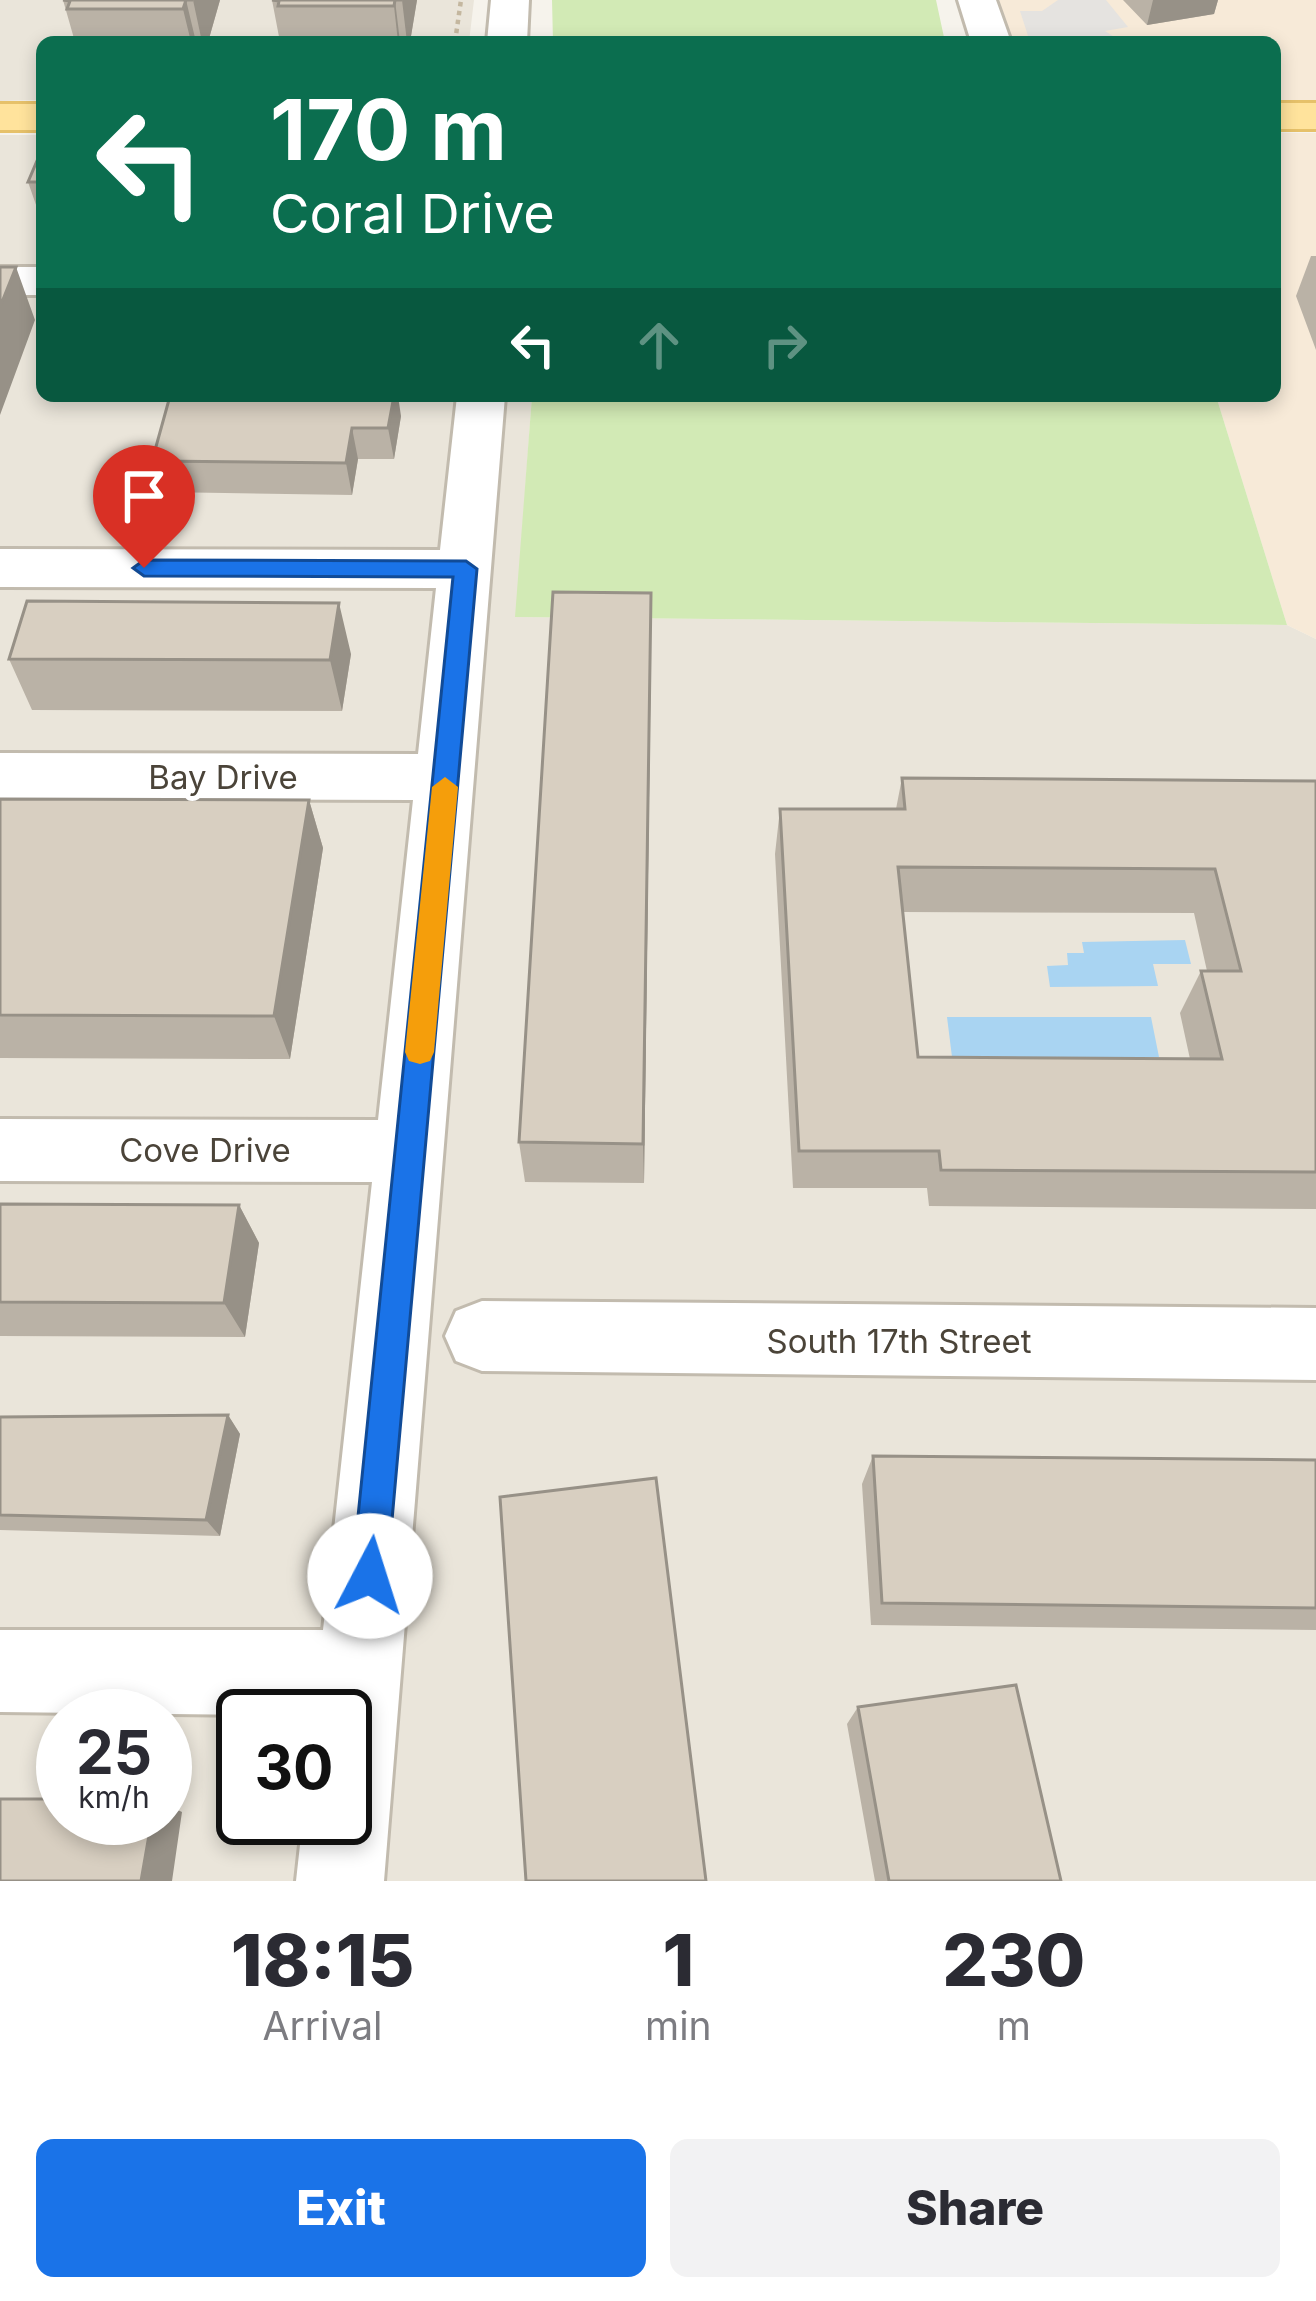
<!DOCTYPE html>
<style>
body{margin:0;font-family:Inter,sans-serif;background:#f2f2f3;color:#2b2b33;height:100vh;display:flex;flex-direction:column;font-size:45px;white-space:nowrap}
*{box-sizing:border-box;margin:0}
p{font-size:39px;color:#7c7c81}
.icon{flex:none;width:66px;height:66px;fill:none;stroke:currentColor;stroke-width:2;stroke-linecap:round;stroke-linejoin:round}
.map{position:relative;height:1881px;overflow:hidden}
.sheet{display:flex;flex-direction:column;background:#fff;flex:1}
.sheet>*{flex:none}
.guide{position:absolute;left:36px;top:36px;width:1245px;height:366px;border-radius:18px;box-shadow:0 6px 18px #0003;background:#0b6e4f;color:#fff;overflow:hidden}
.speed{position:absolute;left:36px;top:1689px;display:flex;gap:24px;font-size:60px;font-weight:700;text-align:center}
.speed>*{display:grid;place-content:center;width:156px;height:156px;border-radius:50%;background:#fff;box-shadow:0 6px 18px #0003;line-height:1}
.speed small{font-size:30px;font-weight:400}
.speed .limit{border:6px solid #111;border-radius:18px;background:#fff;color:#111}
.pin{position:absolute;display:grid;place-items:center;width:102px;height:102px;color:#fff;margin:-123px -51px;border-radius:50% 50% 50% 0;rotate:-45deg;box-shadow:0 0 12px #0007}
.pin .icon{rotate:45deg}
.me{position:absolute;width:132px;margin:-66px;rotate:5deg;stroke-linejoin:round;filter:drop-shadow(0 0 9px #0008)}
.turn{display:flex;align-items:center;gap:42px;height:252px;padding:0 36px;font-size:54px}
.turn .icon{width:156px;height:156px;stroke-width:2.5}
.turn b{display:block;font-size:84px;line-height:102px}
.lanes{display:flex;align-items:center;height:114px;padding:0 36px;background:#0003;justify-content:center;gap:60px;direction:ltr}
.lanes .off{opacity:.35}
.eta{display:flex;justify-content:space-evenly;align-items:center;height:204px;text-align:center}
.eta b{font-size:72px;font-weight:800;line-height:84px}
.cta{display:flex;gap:24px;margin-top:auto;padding:24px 36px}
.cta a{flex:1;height:138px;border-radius:18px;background:#1a73e8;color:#fff;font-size:48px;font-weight:800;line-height:138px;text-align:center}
.cta a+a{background:#f2f2f3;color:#2b2b33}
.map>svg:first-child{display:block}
</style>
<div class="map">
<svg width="1316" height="1881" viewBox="0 0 1316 1881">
<rect width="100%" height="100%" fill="#f6f3ec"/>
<path fill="#eae5da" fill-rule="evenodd" d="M0,0h474l-5,42h-427v58l-42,1z
M0,135h42v261h490l-16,221 771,8 29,14v1242h-1316zM63,1716h102v102h-102zM243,1716h102v102h-102z"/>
<path fill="#f7ead8" d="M997,0h319v101h-41v-59h-265z
M1275,133h41v506l-29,-14 -71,-229h59z"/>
<path fill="#d2eab5" d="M552,0h384l9,42h-392z
M532,396h684l71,229 -772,-8z"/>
<path fill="#e5e3e0" d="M1058,0h48l22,27 -23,4 17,11h-92l-10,-31h22z"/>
<path fill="#a9d4f2" d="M1185,940l6,24h-38l5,22 -108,1 -3,-21 21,-1 -1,-12h17l-2,-11z
M947,1017h204l8,40h-207z"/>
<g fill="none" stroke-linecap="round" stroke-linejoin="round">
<defs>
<path id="minor" d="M491,0h38l-2,42h-40z
M958,0h38l15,42h-40z
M0,267h42v28h-42z
M457,396h48l-121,1485h-88l7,-63h42v-102l-345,-4v-82h323l49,-448 -372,-1v-62l378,1 35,-320 -413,-1v-46l418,1 18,-166 -436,-1v-38l440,1z
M482,1301l834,7v72l-834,-9 -26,-10 -11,-25 11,-25z"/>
<path id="major" d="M1275,103h41v26h-41z
M0,104h42v26h-42z"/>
</defs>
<use href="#minor" stroke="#c2bbae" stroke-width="6"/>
<use href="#major" stroke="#e6c16a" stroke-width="6"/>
<path stroke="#c4b79f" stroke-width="4.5" stroke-dasharray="4.5 4.5" stroke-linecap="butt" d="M455,42l6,-42"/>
<use href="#minor" fill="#fff" fill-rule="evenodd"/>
<use href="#major" fill="#ffe39c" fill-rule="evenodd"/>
</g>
<path fill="#bab2a6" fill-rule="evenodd" d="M63,0h157l-12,42h-133z
M272,0h145l-7,42h-130z
M1123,0h95l-4,14 -67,11z
M42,149v73l-14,-40z
M1311,256h5v94l-20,-54z
M401,416l-7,43h-36l-6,36 -190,-3 -10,-31z
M651,644l-7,539 -119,-1 -6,-40z
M351,654l-9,57 -310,-1 -23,-51z
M902,778l414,3v428l-387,-3 -2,-18h-134l-18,-334 5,-45h116zM903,912l291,1 13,58h-6l-21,42 10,46 -272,-2z
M0,799l309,1 14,48 -33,211 -290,-1z
M0,1204l239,1 20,38 -14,94 -245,-1z
M228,1415l12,19 -20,102 -220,-6v-113z
M873,1456l443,4v170l-445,-5 -9,-141z
M858,1707l203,174h-186l-28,-157z"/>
<path fill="#979187" d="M186,0l10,42h-5l-8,-33z
M193,0h27l-12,42h-6z
M395,0l5,42h-2l-4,-36z
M402,0h15l-7,42h-3z
M1153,0h65l-4,14 -67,11z
M16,267l19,53 -35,95v-108z
M394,396h4l3,20 -7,43 -6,-31z
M352,428l6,31 -6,36 -6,-32z
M651,593v51l-7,539 -1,-39z
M339,603l12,51 -9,57 -12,-51z
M309,800l14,48 -33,211 -16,-43z
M239,1205l20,38 -14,94 -21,-34z
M228,1415l12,19 -20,102 -14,-16z
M165,1804l17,8 -10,69h-31l11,-63h13z"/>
<path fill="#d8cfc1" stroke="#979187" stroke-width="3" fill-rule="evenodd" d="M63,0h130h-7l-3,9h-116l3,-8z
M272,0h130h-7l-1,6h-116l1,-5z
M42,149v33h-14z
M0,267h16l-16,40z
M170,396h224l-6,32h-36l-6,35 -194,-2z
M553,592l98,1 -8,551 -124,-2z
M27,601l312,2 -9,57 -321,-1z
M902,778l414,3v391l-375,-2 -2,-19h-140l-19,-342h125zM898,867l317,2 26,102h-40l21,88 -304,-2z
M0,799l309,1 -35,216 -274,-1z
M0,1204l239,1 -15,98 -224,-1z
M228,1415l-22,105 -206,-5v-98z
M873,1456l443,4v148l-434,-5z
M656,1478l50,403h-180l-26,-384z
M1016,1685l45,196h-172l-31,-174z
M0,1799h63v19h89l-11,63h-141z"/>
<path fill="#1a73e8" stroke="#114b97" stroke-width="3" d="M144,560l322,1 11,8 -90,1007 -5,13 -12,5 -13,-5 -5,-13 101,-999 -309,-1 -11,-8z"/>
<path fill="#f59e0b" d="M445,777l13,10 -24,265 -4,9 -10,3 -11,-3 -4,-9 27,-265z"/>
<g text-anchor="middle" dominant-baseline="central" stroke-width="10" stroke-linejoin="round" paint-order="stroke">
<g font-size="33" fill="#4b4439" stroke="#fff">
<text x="223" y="777">Bay Drive</text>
<text x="205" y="1150">Cove Drive</text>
<text x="899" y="1341">South 17th Street</text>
</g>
</g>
</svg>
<div class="speed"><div>25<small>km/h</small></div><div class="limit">30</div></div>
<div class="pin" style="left:144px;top:568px;background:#d93025"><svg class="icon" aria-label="arrive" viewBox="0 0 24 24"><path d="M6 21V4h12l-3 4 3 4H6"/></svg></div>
<svg class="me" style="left:370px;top:1576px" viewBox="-20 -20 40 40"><circle r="19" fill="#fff"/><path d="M0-13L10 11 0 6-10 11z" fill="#1a73e8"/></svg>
<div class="guide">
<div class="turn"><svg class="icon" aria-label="left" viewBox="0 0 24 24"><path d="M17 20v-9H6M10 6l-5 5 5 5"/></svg><div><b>170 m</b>Coral Drive</div></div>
<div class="lanes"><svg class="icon" aria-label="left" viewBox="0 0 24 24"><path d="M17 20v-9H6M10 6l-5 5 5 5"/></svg><svg class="icon off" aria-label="ahead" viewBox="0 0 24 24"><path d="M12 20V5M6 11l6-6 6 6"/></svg><svg class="icon off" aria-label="right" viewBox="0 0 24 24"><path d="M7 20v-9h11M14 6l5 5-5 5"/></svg></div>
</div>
</div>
<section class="sheet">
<div class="eta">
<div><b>18:15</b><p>Arrival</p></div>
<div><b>1</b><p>min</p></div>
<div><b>230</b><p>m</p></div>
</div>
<div class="cta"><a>Exit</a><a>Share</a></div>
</section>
